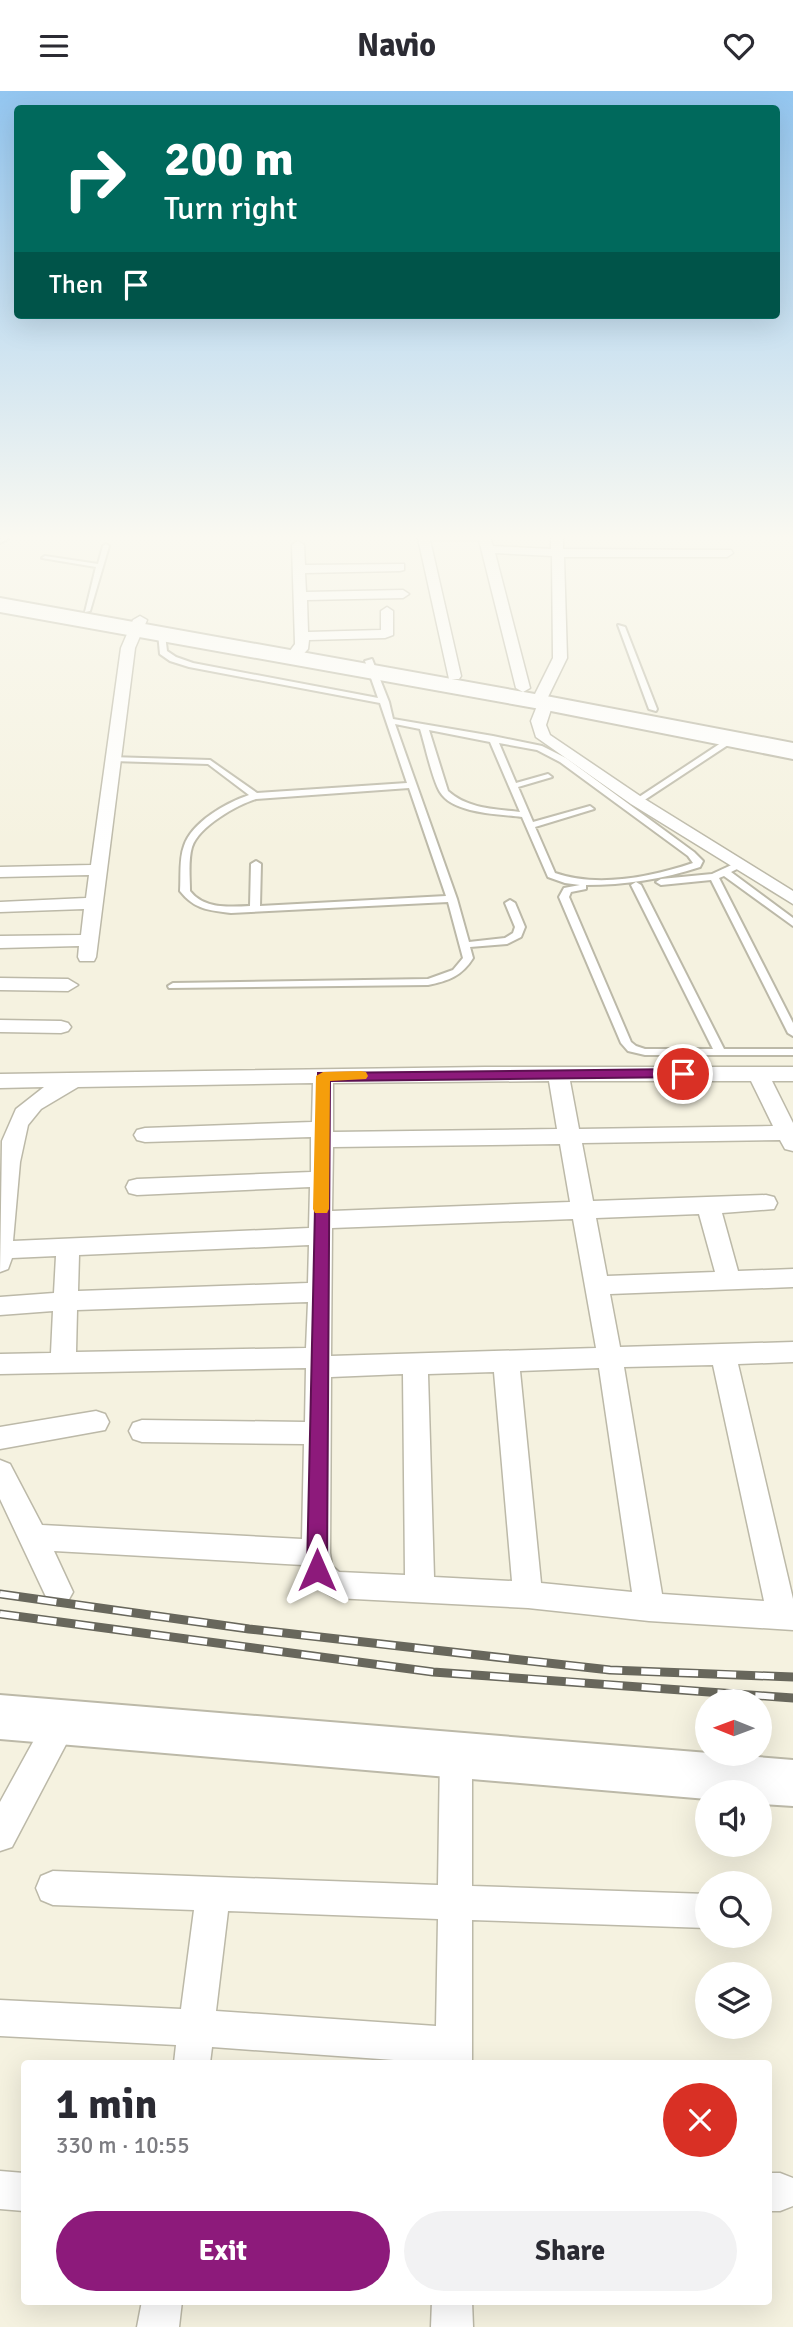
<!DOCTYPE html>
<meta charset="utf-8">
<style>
body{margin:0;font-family:Signika,sans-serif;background:#f2f2f3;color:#2b2b33;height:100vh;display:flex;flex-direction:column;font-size:26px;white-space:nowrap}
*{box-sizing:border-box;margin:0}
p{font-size:23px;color:#7c7c81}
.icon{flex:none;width:38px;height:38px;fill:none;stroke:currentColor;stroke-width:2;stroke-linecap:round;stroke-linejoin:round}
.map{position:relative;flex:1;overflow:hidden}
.sheet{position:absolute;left:21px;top:1969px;width:751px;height:245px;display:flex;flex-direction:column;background:#fff;border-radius:7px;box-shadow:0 7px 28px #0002}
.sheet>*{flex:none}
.guide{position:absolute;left:14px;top:14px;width:766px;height:214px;border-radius:7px;box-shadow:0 7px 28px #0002;background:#00695c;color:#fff;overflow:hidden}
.needle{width:46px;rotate:271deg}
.fabs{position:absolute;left:695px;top:1598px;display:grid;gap:14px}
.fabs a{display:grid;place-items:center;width:77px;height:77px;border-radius:50%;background:#fff;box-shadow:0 7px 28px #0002;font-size:35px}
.pin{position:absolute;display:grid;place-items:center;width:60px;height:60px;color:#fff;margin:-30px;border:4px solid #fff;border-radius:50%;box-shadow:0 2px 7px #0007}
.me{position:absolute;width:77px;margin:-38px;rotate:0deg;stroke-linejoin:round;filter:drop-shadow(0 0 5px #0008)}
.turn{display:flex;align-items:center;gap:24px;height:147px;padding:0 35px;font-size:32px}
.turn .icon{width:91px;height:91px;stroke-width:2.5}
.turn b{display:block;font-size:49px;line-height:60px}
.then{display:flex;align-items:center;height:66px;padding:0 35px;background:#0003;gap:14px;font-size:26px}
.round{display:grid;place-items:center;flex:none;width:74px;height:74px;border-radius:37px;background:#f2f2f3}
.head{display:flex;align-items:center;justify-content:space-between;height:119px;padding:0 35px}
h1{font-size:42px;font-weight:800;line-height:52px}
.button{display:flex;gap:14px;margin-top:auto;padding:14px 35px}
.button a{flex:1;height:80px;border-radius:42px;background:#8d1a7b;color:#fff;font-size:28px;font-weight:800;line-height:80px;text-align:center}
.button a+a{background:#f2f2f3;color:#2b2b33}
header{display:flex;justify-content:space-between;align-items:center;height:91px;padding:0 35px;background:#fff;font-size:32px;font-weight:800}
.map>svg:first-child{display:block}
</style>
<header><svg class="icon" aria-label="menu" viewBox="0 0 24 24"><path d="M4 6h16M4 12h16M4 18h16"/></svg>Navio<svg class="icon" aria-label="heart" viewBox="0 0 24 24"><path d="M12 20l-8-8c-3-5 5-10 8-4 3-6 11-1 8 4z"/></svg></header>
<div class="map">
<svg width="793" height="2236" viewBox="0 0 793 2236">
<rect width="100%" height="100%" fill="#f5f2e0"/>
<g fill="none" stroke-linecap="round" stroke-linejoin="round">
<defs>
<path id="service" d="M6,445l2,3 -8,4v-4z
M106,453l3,2 -19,65 -5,1 11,-45 -54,-9 3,-2 53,8 5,-18z
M618,534l7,2 32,82 -1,2 -7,-2z
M158,542l7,2 2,16 9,6 17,6 185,35 -13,-37 7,-2 17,43 4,17 100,17 49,10 24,12 128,94 9,9 -3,6c-37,12 -75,18 -114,18v4l-15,3 -2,5 62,145 5,4 9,3h68l-82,-164 5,-3 5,3 83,164h69v6h-148l-17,-4 -7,-8 -62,-146 5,-9 16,-3 -15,-2 -17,-6 -26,-60c-22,-3 -69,-3 -82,-25 -8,-13 -15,-48 -20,-63l-25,-5 62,175 12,43 36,-4 8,-5 2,-6 -10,-24 5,-3 5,3 10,24 -4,10 -14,7 -37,3 3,11c-11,18 -25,23 -45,27l-259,3 -1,-2 5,-3 255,-4 25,-9 10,-12 -15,-56 -217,11c-22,-3 -36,-3 -51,-22 1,-14 -1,-32 4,-45 8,-24 42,-43 65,-51l-41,-31 -95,-3h-3v-4l100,3 47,33 150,-10 -27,-80 -191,-36 -19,-6 -10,-7zM429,639l61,12 30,70c-25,-3 -52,-3 -72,-21zM499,652l38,7 23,12 128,94 5,7c-42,14 -95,25 -138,10l-20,-46 59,-18 -4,-3 -57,16 -15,-35 34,-10 -4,-3 -32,9zM409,697l37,108 -186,10 1,-42 -5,-3 -5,3 -1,42c-21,1 -46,3 -60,-15 0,-14 -2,-31 2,-44 7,-21 45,-42 64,-48z
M727,648l7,2 -94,62 -7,-2z
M738,771l3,1v4l-10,5 62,46v8l-69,-50 -5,2 74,145v13l-5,-3 -77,-153 -50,5 -5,-3 5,-3 51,-5z"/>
<path id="minor" d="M417,443h72l4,12 58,3v-15h12v15l168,1 2,3 -6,4h-163l3,101 -20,41 6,4 -7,22 4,10 93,63 150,93v13l-162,-100 -95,-67 -5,-16 6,-15 -6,-4 22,-44 -1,-102 -57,-3 35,135 -7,4 -7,-4 -37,-148h-49l31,136 -2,3h-10z
M298,450l6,4 1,20 99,-1v6l-4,1 -95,2 1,19 97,-2 6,4 -6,4 -96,2 1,32 73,-2v-19l6,-4 6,4v24l-8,3 -76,2 -1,9 -12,13h-10l-2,-3 11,-15 -3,-99z
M140,525l7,4 -12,28 -39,309 -2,4h-14l-2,-4 1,-11 -79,2v-12l81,-1 3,-26 -84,3v-10l86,-4 3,-23 -89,2v-10l91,-2 30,-217 12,-28z
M0,887l68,1 10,6 -10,6 -68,-1z
M0,929l61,1 7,2 3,4 -3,4 -7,2 -61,-1z
M485,976h308v14h-21l21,42v28l-8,-2 -5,-9 -198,3 11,58 173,-6 8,2 3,6 -3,6 -52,4 16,58 55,-2v18l-183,7 10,53 173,-5v20l-55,2 55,235v31l-144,-9 -121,-13 -193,-10 -23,-13 -9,-20 -249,-14 19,41 -5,9 -10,4 -10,-4 -48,-102v-39l10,4 32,61 260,14 2,-95 -162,-2 -9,-3 -4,-8 4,-8 9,-3 163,2 1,-54 -306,6v-20l51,-1 2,-42 -53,4v-18l54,-4 2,-37 -44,2 -4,11 -8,3 2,-131 14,-32 28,-22 -44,1v-14zM549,990l8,48 -224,3v-49zM570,990h181l22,45 -194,3zM313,992l-1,39 -167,6 -8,2 -3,5 3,5 8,2 166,-5v35l-174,7 -8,2 -3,6 3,6 8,2 173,-8 -1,41 -296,13 7,-79 8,-37 13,-16 37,-22zM560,1053l10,58 -238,9 1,-64zM699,1123l16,58 -108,4 -11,-58zM573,1128l23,129 -265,8 1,-128zM309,1154l-1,38 -230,8 1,-36zM308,1211l-2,46 -230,4 1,-42zM713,1274l51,236 -102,-7 -38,-227zM599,1277l33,224 -91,-9 -21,-212zM494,1281l18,209 -78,-4 -6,-203zM403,1283l2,201 -66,-3 -7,-6 -2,-13 1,-176z
M96,1320l9,3 4,8 -4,8 -105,19v-22z
M61,1616l11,4 5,11 -5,11 -60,114 -12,4v-49l50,-91z
M456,1648l11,5 5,11v131l235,8v34l-235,-8v143h-36l-224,-16 -2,16h-36l2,-18 -176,-9v-36l181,9 13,-99 -141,-5 -12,-5 -5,-12 5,-12 12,-5 385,14 2,-130 5,-11zM228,1820l210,8 -2,107 -220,-15z
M0,2080l24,2v38l-24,-2z
M768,2082h12l13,5v28l-13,5h-12z
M142,2210h40l-3,26h-42z
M432,2210h40l1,26h-42z"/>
<path id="secondary" d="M0,1604l793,65v46l-33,-2v-12h-53v7l-707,-60z"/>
<path id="trunk" d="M0,507l546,98 247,47v16l-247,-49 -546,-98z"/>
</defs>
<use href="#service" stroke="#bcb9a8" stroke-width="4"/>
<use href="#minor" stroke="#bcb9a8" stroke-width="3"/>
<use href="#secondary" stroke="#bcb9a8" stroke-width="4"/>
<use href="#trunk" stroke="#bcb9a8" stroke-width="4"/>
<use href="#service" fill="#fff" fill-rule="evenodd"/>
<use href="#minor" fill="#fff" fill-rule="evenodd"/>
<use href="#secondary" fill="#fff" fill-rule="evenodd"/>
<use href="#trunk" fill="#fff" fill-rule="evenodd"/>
<defs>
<path id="rail" d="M0,1503l249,35 361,41 183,7
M0,1523l433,58 360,26"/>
</defs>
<use href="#rail" stroke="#68675c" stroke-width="9"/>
<use href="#rail" stroke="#fff" stroke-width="6" stroke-dasharray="19" stroke-linecap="butt"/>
</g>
<linearGradient id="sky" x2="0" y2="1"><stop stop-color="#93c6f0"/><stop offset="0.59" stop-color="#faf9f1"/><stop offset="1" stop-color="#faf9f1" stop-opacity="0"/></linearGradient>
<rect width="793" height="756" fill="url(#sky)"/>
<path fill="#8d1a7b" stroke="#5c1150" stroke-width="2" d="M683,978l5,1 2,4 -2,3 -358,4 -3,489 -3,6 -7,3 -8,-3 -2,-6 11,-497z"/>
<path fill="#f59e0b" d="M361,980l5,1 2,4 -2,3 -36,2 -1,128 -2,4h-12l-2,-4 3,-133 7,-4z"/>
</svg>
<div class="fabs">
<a><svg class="needle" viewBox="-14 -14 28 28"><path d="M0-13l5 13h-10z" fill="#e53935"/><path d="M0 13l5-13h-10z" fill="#7c7c81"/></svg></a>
<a><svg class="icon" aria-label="sound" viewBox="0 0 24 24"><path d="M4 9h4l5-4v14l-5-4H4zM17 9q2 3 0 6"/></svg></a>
<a><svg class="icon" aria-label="search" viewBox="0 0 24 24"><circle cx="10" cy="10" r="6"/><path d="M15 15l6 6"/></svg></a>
<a><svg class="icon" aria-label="layers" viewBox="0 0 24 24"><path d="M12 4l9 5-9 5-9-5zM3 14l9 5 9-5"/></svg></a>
</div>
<div class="pin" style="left:683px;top:983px;background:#d93025"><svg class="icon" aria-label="arrive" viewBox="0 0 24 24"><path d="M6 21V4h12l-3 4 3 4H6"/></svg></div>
<svg class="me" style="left:317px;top:1479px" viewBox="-20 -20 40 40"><path d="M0-17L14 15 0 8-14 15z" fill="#8d1a7b" stroke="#fff" stroke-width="4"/></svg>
<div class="guide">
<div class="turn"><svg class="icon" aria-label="right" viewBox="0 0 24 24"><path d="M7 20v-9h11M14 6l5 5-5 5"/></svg><div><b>200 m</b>Turn right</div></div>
<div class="then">Then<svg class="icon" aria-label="arrive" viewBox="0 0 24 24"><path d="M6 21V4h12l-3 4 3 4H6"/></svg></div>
</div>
<section class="sheet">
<div class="head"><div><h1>1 min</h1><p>330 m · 10:55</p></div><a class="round" style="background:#d93025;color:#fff"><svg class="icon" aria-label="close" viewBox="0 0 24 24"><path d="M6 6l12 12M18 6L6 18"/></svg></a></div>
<div class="button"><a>Exit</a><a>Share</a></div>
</section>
</div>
